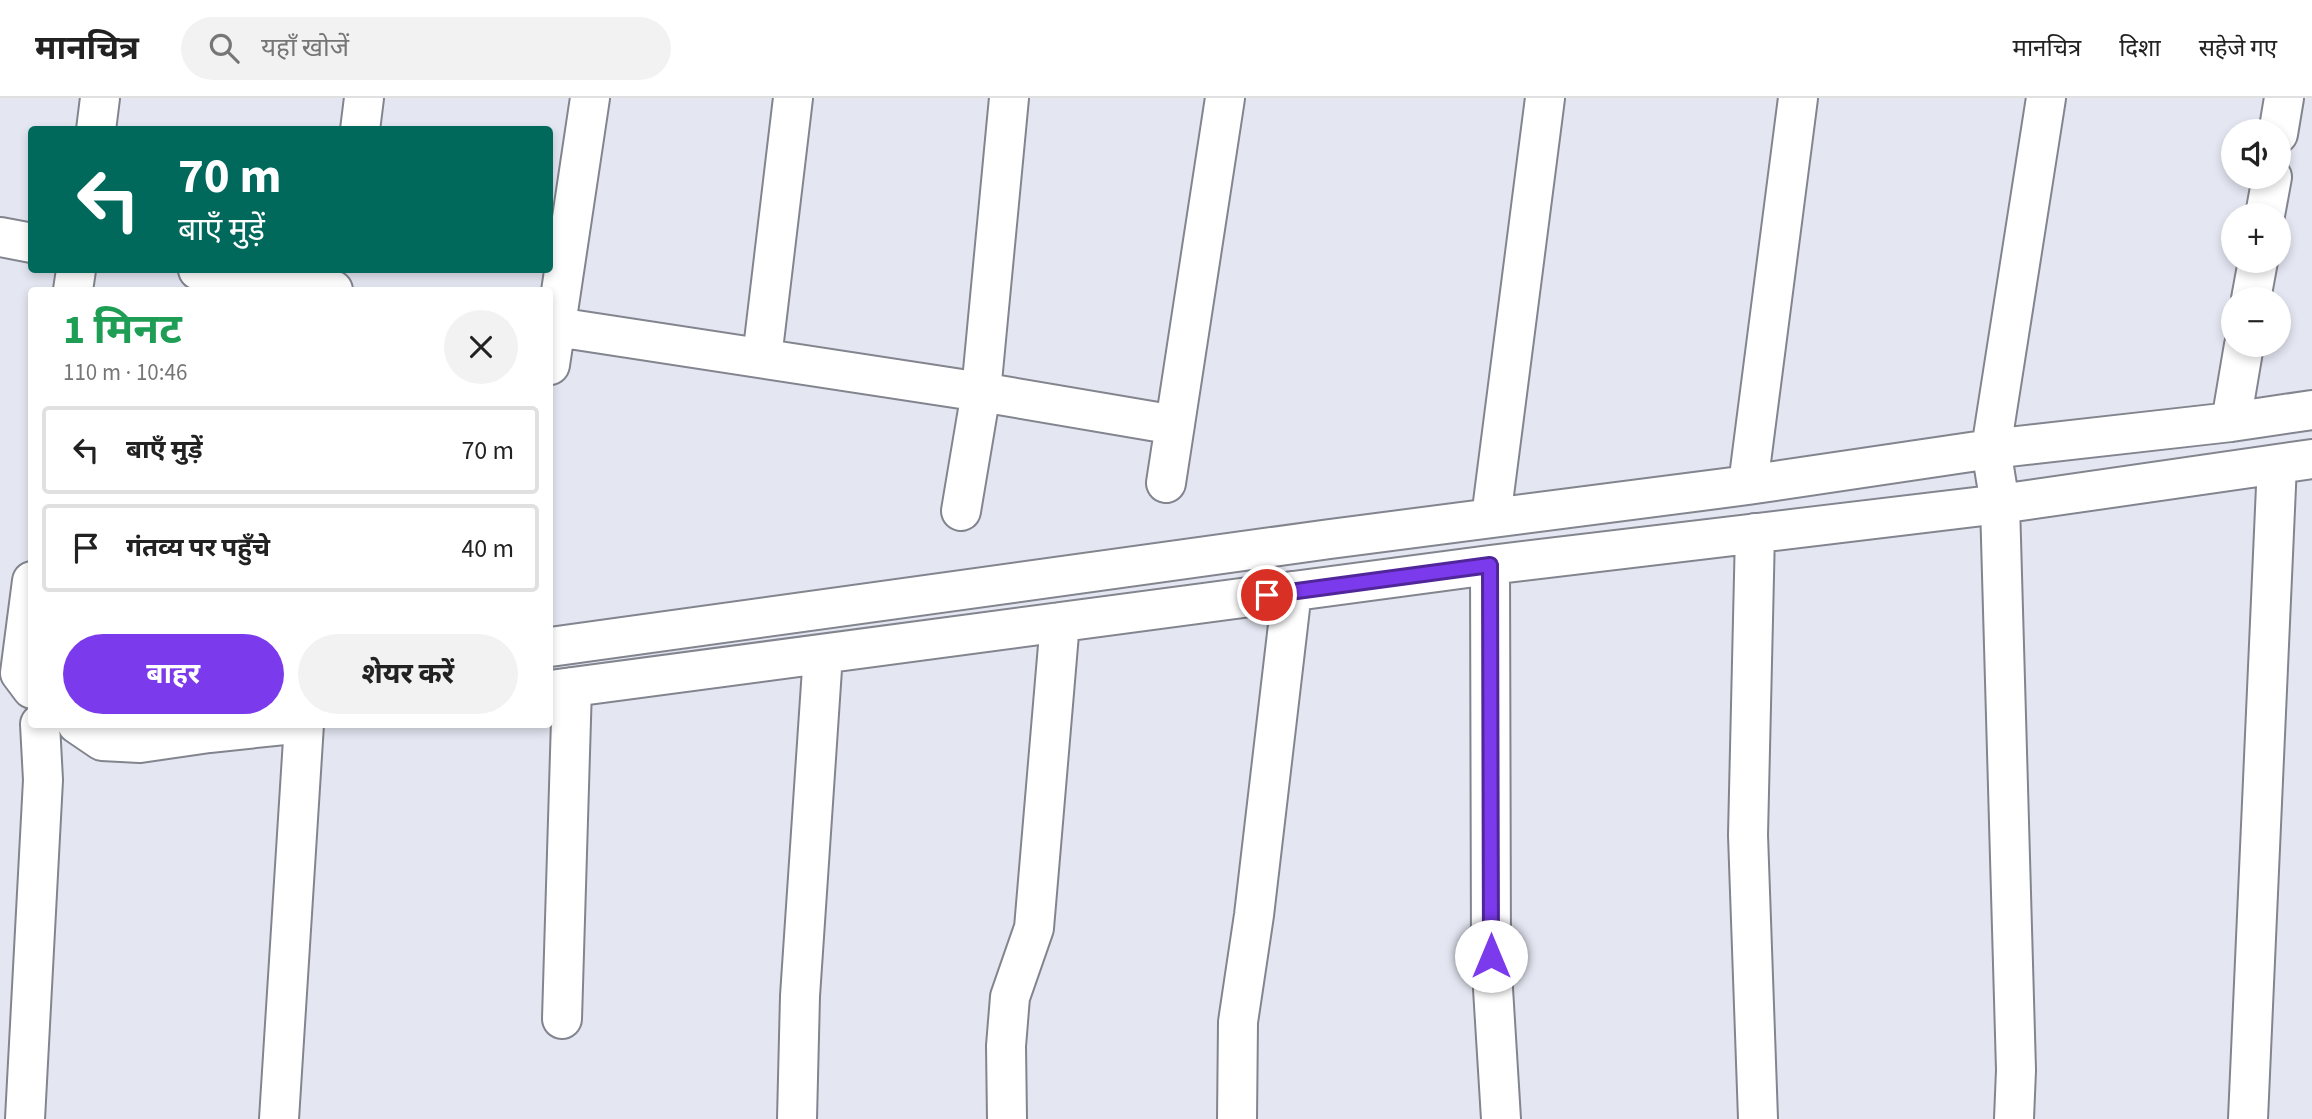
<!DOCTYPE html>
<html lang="hi">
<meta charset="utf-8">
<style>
body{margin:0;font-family:"Source Sans 3","Noto Sans Devanagari",sans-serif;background:#f2f2f2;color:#222;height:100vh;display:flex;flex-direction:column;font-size:26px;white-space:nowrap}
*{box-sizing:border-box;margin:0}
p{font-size:23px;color:#767676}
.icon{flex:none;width:38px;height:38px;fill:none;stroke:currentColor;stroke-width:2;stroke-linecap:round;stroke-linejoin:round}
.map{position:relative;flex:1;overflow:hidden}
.drawer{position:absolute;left:28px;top:189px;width:525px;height:441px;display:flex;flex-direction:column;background:#fff;border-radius:7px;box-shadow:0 4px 10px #0003}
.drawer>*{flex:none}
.guide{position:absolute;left:28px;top:28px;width:525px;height:147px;border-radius:7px;box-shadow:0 4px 10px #0003;background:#00695c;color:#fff;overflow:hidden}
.fabs{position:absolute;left:2221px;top:21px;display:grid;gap:14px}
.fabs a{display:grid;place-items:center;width:70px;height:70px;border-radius:50%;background:#fff;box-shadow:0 4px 10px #0003;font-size:35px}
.pin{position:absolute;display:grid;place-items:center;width:60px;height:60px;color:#fff;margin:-30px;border:4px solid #fff;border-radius:50%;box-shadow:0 2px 7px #0007}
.me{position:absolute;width:77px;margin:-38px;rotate:0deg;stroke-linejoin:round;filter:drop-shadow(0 0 5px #0008)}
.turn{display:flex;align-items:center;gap:24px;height:147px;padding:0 35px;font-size:32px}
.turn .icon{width:91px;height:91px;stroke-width:2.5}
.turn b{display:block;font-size:49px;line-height:60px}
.round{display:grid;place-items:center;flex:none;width:74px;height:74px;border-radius:37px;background:#f2f2f2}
.head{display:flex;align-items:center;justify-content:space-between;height:119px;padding:0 35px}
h1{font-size:42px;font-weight:700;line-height:52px;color:#1e9e55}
.button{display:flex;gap:14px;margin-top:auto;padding:14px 35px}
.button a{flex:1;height:80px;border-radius:42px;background:#7c3aed;color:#fff;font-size:28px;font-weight:700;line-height:80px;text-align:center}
.button a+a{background:#f2f2f2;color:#222}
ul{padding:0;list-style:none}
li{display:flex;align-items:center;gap:21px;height:88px;margin:0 14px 10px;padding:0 21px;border:4px solid #e0e0e0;border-radius:7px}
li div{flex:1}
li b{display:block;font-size:26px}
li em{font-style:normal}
header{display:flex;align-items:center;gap:42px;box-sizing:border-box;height:98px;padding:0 35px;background:#fff;border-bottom:2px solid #e0e0e0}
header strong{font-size:33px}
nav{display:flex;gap:38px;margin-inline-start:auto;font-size:24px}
.search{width:490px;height:63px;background:#f2f2f2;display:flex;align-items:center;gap:18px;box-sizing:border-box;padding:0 24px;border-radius:38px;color:#767676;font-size:26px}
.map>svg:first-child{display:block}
</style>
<header>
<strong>मानचित्र</strong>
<div class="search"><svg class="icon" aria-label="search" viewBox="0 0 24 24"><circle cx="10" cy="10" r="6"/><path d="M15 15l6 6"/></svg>यहाँ खोजें</div>
<nav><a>मानचित्र</a><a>दिशा</a><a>सहेजे गए</a></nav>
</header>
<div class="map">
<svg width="2312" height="1021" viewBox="0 0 2312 1021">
<rect width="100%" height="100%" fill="#e4e7f2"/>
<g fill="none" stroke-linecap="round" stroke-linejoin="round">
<defs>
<path id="minor" d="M96,32l4,-32
M360,32l4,-32
M2278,36l6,-36
M2265,117l7,-38
M0,139l32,6
M198,172l135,20
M73,192l3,-20
M2251,201l7,-38
M550,228l431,66 194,33
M762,260l31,-260
M550,267l40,-267
M2231,324l13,-77
M1166,385l59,-385
M1748,387l50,-387
M961,413l20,-119 28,-294
M1491,420l54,-420
M1755,435l-7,302 10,284
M1490,467l1,391 10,163
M32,483l-12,92 12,16
M550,549l780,-108 418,-54 243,-36 240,-27 81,-12
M550,592l940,-125 510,-61 312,-45
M77,626l25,17 38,2 69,-10 85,-9
M562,921l10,-332
M25,1021l18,-339 -3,-56
M279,1021l25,-395
M797,1021l3,-123 23,-342
M1007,1021l-1,-73 4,-49 24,-69 26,-306
M1237,1021l1,-97 16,-107 38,-324
M2014,1021l2,-49 -16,-566 -9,-55 55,-351
M2248,1021l29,-655"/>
</defs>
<use href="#minor" stroke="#82858e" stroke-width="42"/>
<use href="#minor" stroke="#fff" stroke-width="38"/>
</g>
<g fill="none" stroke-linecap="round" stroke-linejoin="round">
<defs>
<path id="route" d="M1267,497l223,-30 1,391"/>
</defs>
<use href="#route" stroke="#51269a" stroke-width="18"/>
<use href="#route" stroke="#7c3aed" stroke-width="12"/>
</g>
</svg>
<div class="fabs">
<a><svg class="icon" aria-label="sound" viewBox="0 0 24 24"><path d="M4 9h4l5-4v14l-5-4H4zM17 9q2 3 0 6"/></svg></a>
<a>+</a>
<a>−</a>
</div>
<div class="pin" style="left:1267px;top:497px;background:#d93025"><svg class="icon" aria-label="arrive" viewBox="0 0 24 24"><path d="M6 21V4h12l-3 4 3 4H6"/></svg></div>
<svg class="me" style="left:1491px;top:858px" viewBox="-20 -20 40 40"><circle r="19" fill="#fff"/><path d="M0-13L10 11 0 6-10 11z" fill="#7c3aed"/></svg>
<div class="guide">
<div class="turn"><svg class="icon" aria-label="left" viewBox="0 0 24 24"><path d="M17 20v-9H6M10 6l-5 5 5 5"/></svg><div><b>70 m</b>बाएँ मुड़ें</div></div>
</div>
<section class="drawer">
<div class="head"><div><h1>1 मिनट</h1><p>110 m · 10:46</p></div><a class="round"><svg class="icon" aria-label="close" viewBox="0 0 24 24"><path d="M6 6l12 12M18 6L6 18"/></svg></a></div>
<ul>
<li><svg class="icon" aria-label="left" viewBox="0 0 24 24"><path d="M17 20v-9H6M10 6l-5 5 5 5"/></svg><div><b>बाएँ मुड़ें</b></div><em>70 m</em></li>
<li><svg class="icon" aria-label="arrive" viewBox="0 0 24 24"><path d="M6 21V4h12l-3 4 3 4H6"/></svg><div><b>गंतव्य पर पहुँचे</b></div><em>40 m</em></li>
</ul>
<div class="button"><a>बाहर</a><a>शेयर करें</a></div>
</section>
</div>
